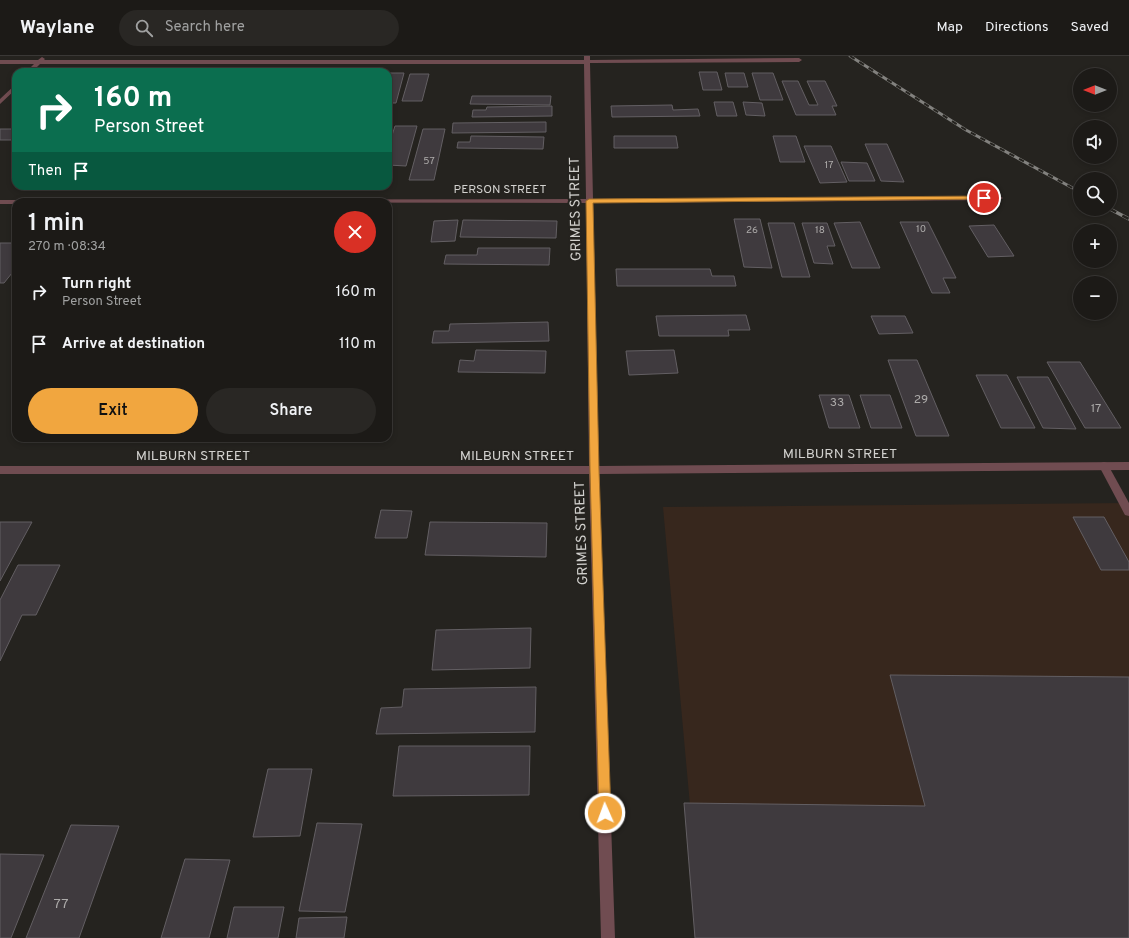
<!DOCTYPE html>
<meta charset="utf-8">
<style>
body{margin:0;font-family:Overpass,sans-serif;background:#292724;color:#f1f3f6;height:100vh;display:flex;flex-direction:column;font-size:15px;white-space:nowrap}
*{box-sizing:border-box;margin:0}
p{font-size:13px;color:#a0a1a1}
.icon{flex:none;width:22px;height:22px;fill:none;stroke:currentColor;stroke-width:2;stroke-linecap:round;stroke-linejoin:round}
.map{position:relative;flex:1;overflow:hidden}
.drawer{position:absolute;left:12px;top:142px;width:380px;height:244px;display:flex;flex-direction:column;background:#1c1a17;border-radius:12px;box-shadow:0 2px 6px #0003,0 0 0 1px #3a3836}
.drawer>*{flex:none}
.banner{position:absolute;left:12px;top:12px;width:380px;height:122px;border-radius:12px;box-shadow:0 2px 6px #0003,0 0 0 1px #3a3836;background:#0b6e4f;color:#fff;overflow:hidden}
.needle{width:26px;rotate:270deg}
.buttons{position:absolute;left:1073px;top:12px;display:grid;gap:8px}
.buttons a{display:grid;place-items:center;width:44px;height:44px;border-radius:50%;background:#1c1a17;box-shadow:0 2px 6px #0003,0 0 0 1px #3a3836;font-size:20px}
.pin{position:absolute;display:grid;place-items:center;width:34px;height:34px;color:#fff;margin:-17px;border:2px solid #fff;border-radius:50%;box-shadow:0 1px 4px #0007}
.me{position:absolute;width:44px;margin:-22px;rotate:358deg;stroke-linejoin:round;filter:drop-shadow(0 0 3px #0008)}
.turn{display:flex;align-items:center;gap:14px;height:84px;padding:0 16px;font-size:18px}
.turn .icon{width:52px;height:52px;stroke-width:2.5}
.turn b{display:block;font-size:28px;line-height:34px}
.then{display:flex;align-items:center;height:38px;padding:0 16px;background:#0003;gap:8px;font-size:15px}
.round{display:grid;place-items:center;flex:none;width:42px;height:42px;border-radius:21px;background:#292724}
.overview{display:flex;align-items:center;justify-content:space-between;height:68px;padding:0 16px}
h1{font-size:24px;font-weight:600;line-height:30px}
.button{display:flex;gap:8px;margin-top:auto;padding:8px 16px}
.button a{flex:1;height:46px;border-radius:24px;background:#f1a63f;color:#111;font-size:16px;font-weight:600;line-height:46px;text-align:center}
.button a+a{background:#292724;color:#f1f3f6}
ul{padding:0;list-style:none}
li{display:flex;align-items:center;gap:12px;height:52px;padding:0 16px}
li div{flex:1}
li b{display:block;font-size:15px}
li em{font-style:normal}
header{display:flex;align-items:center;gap:24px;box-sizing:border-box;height:56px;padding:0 20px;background:#1c1a17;border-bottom:1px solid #3a3836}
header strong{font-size:19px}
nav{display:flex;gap:22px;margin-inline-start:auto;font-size:14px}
.search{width:280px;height:36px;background:#292724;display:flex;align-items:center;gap:10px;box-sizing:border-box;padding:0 14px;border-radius:22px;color:#a0a1a1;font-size:15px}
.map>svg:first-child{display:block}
</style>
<header>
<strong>Waylane</strong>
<div class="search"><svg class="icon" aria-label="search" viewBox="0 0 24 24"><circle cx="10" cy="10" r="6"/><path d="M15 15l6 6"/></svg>Search here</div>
<nav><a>Map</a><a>Directions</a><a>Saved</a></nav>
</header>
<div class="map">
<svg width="1129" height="882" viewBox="0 0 1129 882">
<rect width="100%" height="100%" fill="#25231f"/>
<path fill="#37271d" d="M1129,447v435h-427l-39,-431z"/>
<path fill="#3f3a3e" stroke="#635f63" d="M699,16h18l5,18h-19z
M388,17h16l-8,30h-8z
M725,17h19l4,14h-20z
M752,17h21l10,27h-23z
M410,18h19l-7,27h-20z
M782,25h16l11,24h9l-11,-24h18l12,25h-5l4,9h-40z
M472,40h79l-1,9 -80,-1z
M714,46h19l4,14h-20z
M743,46l19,1 3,13 -19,-1z
M672,49l1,5 25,-1 2,7 -88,1 -1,-11z
M552,50v10l-80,1 1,-7h13l1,-3z
M546,66v10l-94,1 1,-10z
M395,70h22l-11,40 -18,-1v-17z
M0,73h16v11h-16z
M423,73h22l-11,51h-25z
M471,80l73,1 -1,12 -86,-1 1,-6h12z
M614,80h62l2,12h-64z
M773,80h23l9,26h-25z
M865,88h22l17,38 -23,-1z
M804,90h27l16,36 -27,1z
M841,106l26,1 8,18h-26z
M734,163h26l12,49 -28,-1z
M458,164l-3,21 -24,1 3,-21z
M463,164l94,1 -1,17 -96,-1z
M860,166l20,46h-28l-18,-45z
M900,166h28l28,56h-13l7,15h-18z
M768,167h26l16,54h-28z
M802,167h25l8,23h-8l6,18 -19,-1z
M994,169l20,31 -26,1 -19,-31z
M0,187h16v25l-12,15h-4z
M478,192h72l-1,17 -105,-1 2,-9h31z
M616,213h94l2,7h22l2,10h-119z
M746,259l4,15h-22l1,6h-70l-3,-20z
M871,260h34l8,17 -34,1z
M548,266l1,19 -117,2 2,-12h15l1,-7z
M476,294l70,1 -1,22 -87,-1 2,-12 14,1z
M674,294l4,23 -49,2 -3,-24z
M888,304h29l32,76h-33z
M1047,306h33l41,66h-36z
M976,319h31l28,53h-34z
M1017,321h31l28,52 -33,-1z
M819,339h30l11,33h-31z
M860,339h30l12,33h-31z
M381,454l31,1 -5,27h-32z
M1073,461h31l25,45v8h-28z
M0,466h32l-32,59z
M430,466l117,1 -1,34 -121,-2z
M18,509h42l-24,50h-14l-22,46v-61z
M531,572l-1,40 -98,2 4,-40z
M890,619l239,2v261h-434l-11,-135 241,3z
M536,631l-1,45 -159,2 5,-26 21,-1 2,-18z
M399,690h131l-1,49 -136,1z
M268,713h44l-12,67 -47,1z
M317,767l45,1 -17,88 -46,-1z
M71,769l48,1 -40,112h-53z
M0,798l44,1 -33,83h-11z
M185,803l45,1 -21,78h-48z
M234,851h50l-6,31h-51z
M347,861l-3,21h-48l3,-20z"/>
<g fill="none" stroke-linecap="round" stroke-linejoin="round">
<path fill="#704c51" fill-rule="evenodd" d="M1104,406l3,1 22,40v13l-4,-1 -26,-49 2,-3z"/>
<path fill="#704c51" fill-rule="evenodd" d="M584,0h6v4l209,-2 3,2 -3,2 -209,1 3,136 407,-3 3,2 -3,2 -407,3 6,263 530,-4v8l-530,4 16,464h-14l-12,-464h-589v-8h589l-3,-263 -570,-1v2h-16v-4l586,-1 -2,-135h-544l-8,8h-6l8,-8h-34v-4h38l4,-3 3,2 -1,1h540z
M16,28v5l-16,15v-5z"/>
<defs>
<path id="rail-far1" d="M850,0l116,74 114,62"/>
<path id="rail" d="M1110,153l19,10"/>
</defs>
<use href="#rail-far1" stroke="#82817e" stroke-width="3"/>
<use href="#rail" stroke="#82817e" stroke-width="3.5"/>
<use href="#rail-far1" stroke="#25231f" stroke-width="2" stroke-dasharray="5.5" stroke-linecap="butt"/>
<use href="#rail" stroke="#25231f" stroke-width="2.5" stroke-dasharray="7" stroke-linecap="butt"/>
</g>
<path fill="#f1a63f" stroke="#9d6c29" d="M984,140l2,1v2l-393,4 6,267 12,343 -2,4 -4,2 -5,-2 -1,-4 -9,-343 -4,-269 3,-2z"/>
<g text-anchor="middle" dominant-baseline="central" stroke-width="4" stroke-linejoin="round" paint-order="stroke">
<g font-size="10" fill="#adabaa">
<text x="429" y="105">57</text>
<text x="829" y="109">17</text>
<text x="921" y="173">10</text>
<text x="752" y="174">26</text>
<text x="820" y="174">18</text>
</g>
<g font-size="12" fill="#d2d1ce" stroke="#25231f">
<text x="500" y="134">PERSON STREET</text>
</g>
<g font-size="12" fill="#adabaa">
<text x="921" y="344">29</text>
<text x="837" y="347">33</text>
<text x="1096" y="353">17</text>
</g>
<g font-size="14" fill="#d2d1ce" stroke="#25231f">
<text transform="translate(576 153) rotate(-91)">GRIMES STREET</text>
<text x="840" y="398">MILBURN STREET</text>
<text x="193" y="400">MILBURN STREET</text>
<text x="517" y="400">MILBURN STREET</text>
<text transform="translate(582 477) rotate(-92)">GRIMES STREET</text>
</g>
<g font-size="14" fill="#adabaa">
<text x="61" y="848">77</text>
</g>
</g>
</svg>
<div class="buttons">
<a><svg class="needle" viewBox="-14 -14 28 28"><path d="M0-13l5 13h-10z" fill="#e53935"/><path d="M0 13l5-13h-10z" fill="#a0a1a1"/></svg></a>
<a><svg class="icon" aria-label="sound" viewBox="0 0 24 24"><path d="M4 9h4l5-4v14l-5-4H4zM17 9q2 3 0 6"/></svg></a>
<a><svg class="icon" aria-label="search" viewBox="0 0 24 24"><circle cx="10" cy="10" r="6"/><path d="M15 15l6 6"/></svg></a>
<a>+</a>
<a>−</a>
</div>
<div class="pin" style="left:984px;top:142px;background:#d93025"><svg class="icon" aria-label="arrive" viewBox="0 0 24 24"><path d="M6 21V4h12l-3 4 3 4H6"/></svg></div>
<svg class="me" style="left:605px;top:757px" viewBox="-20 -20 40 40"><circle r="17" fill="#f1a63f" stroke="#fff" stroke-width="3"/><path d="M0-11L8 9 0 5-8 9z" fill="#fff"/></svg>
<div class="banner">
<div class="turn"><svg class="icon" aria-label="right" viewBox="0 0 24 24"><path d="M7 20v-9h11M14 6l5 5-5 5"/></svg><div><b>160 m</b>Person Street</div></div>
<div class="then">Then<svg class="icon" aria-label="arrive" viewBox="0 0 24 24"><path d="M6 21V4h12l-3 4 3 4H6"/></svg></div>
</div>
<section class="drawer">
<div class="overview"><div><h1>1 min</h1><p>270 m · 08:34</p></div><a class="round" style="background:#d93025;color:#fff"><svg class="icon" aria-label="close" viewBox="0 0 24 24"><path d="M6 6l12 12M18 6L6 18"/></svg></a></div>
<ul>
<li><svg class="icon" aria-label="right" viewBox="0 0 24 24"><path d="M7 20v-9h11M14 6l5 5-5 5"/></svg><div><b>Turn right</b><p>Person Street</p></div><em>160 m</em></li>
<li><svg class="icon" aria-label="arrive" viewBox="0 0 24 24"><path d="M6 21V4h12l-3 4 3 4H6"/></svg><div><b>Arrive at destination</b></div><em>110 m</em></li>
</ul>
<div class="button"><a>Exit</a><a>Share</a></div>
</section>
</div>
